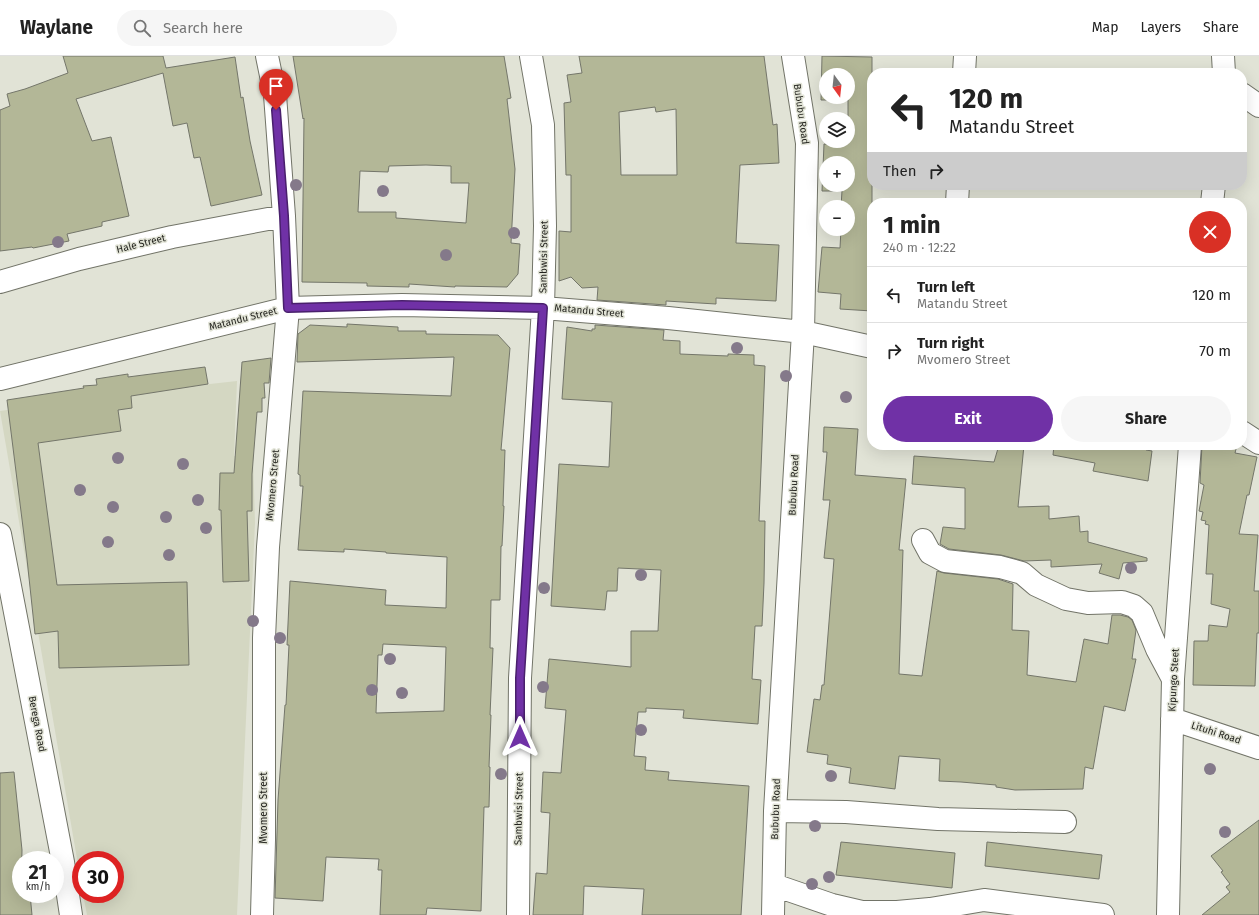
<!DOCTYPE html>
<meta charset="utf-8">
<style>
body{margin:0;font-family:"Fira Sans",sans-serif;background:#f6f6f6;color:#222;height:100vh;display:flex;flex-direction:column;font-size:15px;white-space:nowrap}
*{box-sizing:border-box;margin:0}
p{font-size:13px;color:#767676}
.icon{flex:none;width:22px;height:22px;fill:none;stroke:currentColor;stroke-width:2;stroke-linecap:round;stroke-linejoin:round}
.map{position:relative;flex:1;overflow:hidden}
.sheet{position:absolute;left:867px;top:142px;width:380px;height:252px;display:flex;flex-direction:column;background:#fff;border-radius:16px;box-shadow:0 4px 16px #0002}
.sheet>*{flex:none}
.top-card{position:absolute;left:867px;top:12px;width:380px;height:122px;border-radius:16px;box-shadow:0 4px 16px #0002;background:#fff;color:#222;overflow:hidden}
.needle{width:26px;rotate:165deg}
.tools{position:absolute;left:819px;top:12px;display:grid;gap:8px}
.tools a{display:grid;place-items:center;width:36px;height:36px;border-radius:50%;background:#fff;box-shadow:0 4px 16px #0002;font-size:20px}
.speed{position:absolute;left:12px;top:795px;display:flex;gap:8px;font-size:20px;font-weight:700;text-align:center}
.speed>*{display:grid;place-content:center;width:52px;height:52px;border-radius:50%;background:#fff;box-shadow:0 4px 16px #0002;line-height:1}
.speed small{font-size:10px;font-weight:400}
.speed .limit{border:6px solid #d22;background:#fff;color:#111}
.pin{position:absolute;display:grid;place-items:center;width:34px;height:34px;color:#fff;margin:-41px -17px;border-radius:50% 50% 50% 0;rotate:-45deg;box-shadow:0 0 4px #0007}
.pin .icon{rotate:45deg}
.me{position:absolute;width:44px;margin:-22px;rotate:0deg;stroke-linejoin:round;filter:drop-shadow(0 0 3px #0008)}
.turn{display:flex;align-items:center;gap:14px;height:84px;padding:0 16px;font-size:18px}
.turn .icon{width:52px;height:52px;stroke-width:2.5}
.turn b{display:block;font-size:28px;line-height:34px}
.then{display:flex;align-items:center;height:38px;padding:0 16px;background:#0003;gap:8px;font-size:15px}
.round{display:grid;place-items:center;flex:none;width:42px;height:42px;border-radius:21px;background:#f6f6f6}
.head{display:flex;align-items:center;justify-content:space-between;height:68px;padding:0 16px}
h1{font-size:24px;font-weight:700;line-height:30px}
.action{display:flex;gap:8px;margin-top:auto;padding:8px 16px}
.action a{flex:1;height:46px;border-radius:24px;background:#7031a6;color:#fff;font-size:16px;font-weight:700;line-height:46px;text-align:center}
.action a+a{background:#f6f6f6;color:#222}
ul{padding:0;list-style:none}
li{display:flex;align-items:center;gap:12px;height:56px;padding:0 16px;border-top:1px solid #e0e0e0}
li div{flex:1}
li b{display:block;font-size:15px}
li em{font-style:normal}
header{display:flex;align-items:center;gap:24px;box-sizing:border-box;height:56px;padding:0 20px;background:#fff;border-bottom:1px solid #e0e0e0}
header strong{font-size:19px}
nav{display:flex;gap:22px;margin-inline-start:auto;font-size:14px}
.search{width:280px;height:36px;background:#f6f6f6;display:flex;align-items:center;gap:10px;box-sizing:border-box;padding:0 14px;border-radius:22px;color:#767676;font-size:15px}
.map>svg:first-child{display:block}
</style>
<header>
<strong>Waylane</strong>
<div class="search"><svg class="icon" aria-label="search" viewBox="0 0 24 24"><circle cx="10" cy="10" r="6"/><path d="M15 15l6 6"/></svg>Search here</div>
<nav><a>Map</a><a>Layers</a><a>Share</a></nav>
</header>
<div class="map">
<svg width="1259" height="859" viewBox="0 0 1259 859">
<rect width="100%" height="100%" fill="#e1e3d6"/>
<path fill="#d4d7c2" d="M237,325l-3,75h19l2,67 -18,392h-150l-4,-21h32v-34h-34v22l-81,-471 138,-19z"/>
<path fill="#b3b797" stroke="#74766a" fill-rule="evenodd" d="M63,0h100l3,12 69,-11 6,41 2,-1 7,44 12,54 -51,11 -11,-49 -6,1 -7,-35 -14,3 -10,-53 -87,26 16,42 19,-4 18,79 -27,6v4l-35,8 2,7 -36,7 -1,-1 -32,4v-141l10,-4 -3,-12 18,-5 43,-16z
M293,0h211l7,42 -4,1 8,70 -4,74 9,1 -2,30 -11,13 -52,-1v1l-46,-3v3l-42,-1v-3l-65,-1 2,-164 -1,1zM426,109l25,1v17h18l-3,40 -70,-5v-6h-38l2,-41 28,1 1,-6z
M579,0h185l9,69 4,-1 2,39 -39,2 -4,78 43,2 -3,56 -60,-3v6l-50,-3v4l-69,-5 1,-13 -16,1 -11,-11 -12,4v-50l12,1v-57h-5l-2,-72 7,-1 -4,-27 15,-2zM655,51l1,5 20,-3 1,66h-56l-2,-63z
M822,0l50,1v254l-32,-2 1,-15 -23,-2 4,-45 18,1 1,-19h7v-22h-7l1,-16h-20l2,-47 19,1v-4h5v-41h-27zM826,19h22v22h-22zM826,107h22v22h-22z
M347,268l51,3v4h28v3l72,1 12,13 -9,102h4l-2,56h1l-2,40h-1l-1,54h-9l-1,48h3l-3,67h1l-2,52h1l-1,40h-5l-3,104 -54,-3 -1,7h-46l2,-45h-4l1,-11 -53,-2 -3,44 -48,-3 3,-98 7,-95h1l3,-60h-2l3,-64 96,9 -1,15 61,3 1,-51 -61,-4v-1l-42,-3v3l-46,-2 5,-64h-3v-11l-2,-1 5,-83 148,5 3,-39 -157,5 1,-28 12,-9 37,2zM383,588l63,3 -2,64 -68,2 2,-58h4z
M595,269l69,5 -1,10 17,1v13l48,2v-2l26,1v10l11,1 -6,155h6l-1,62 -2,43h-7l-3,53 9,1 -3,44 -75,-6 1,-8 -38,-2v4h-8l-4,44 12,1 -1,13 24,2 -1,8 81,6 -8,129h-99l2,-26 -60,-3 -1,29h-50l3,-42 11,1 3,-61 -9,-1 2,-40 18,1 5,-63 -21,-2 4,-49 82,8v-36h27l3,-61 -43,-2 -1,23h-10l-2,19 -54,-4 8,-142 50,3 3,-65 -50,-3 5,-72 25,4v-2h3z
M271,302l-2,25h-5l1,15h-3v14h-5l-5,62v37h-5l2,70 -26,1 -2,-72h-2l1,-37h14l8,-111z
M205,311l3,17 -77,12 1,12 -14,2 3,21 -83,12 19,142 130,-3 2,83 -130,3 -1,-37 -23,3 -8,-75 -20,-159 77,-12 -1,-2 14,-1 -1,-6 32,-5v3z
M824,371l34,2 -3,46 51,4 -7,71h4l-4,124 23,2 15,-105 7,2 54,6 15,5 -1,46 17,1 -2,44 49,7 8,-43 24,5 4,-29h8l8,2 4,3 4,10 -4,29h4l-11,52 -21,-5 -11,63 -8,-2 -2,22 -68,1 -19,-3v-2l-35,-3 -22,-1 1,-22 -41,-3 -4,33 -46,-6 2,-15 -24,-4 1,-9 -21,-3 7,-53 6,1 2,-15h2l10,-126 -10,-1 6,-58h-7l4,-48h-4z
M999,389h25l-6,62 31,-1v13l30,-3 1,16 8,-1v11l59,16v3l-24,2 -4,16 -20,-6 3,-9 -51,3v-7l-27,1 -23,-6 -52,-6 -9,-5 3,-17 22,2v-41l-53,-4 2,-28 80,6z
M1054,389h93l-1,5 6,1 -4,30 -55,-10 2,-8 -42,-8z
M1202,389h35l-2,8 22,4 -8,38h-2l-8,39 19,1 -4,56h5v42h-2l-2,53 -62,-1 1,-44h14l1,-16 18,2 3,-18 -19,-5 2,-30h-7l3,-49 -4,-1 1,-3 -5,-1 2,-8 -4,-1 5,-26 -4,-2z
M14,716l8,78 -1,44h9l2,21h-32v-142z
M1259,764v95h-57l28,-23 -4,-5 4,-3 -9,-12 2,-1 -12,-15z
M841,786l114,11 -3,35 -116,-13z
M987,786l115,13 -3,24 -114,-13z"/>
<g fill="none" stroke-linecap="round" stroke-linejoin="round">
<defs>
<path id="minor" d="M1223,0l1,17
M964,17l1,-17
M1242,38l17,12
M957,147l1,-18
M1212,147l2,-18
M0,226l79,-23 93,-22 112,-21
M0,323l288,-71 114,-3 141,3 125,10 135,14 69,15
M1242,376l17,11
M0,478l63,328 8,53
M923,484l7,13 15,8 55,6 22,6 14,12 30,14 22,4 34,-1 12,4 8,7 15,36 16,30
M1172,663l87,29
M775,755l71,1 92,7 127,3
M774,829l58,20 30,7h35l33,-3 54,-9 119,15
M262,859l2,-75v-202l4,-91 20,-239 -4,-92 -9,-121 -8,-39
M518,859l2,-237 23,-370 2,-82 -2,-101 -12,-69
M773,859l2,-104 28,-479 4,-189 -14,-87
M1168,859l5,-236 17,-234"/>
</defs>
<use href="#minor" stroke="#727468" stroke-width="24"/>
<use href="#minor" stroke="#fff" stroke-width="22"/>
</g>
<g fill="#84798a">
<circle cx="296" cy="129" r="6"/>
<circle cx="383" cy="135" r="6"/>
<circle cx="514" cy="177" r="6"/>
<circle cx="58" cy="186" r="6"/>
<circle cx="446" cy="199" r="6"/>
<circle cx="737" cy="292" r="6"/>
<circle cx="786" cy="320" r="6"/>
<circle cx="846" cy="341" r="6"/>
<circle cx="118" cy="402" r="6"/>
<circle cx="183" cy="408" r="6"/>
<circle cx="80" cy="434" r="6"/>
<circle cx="198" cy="444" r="6"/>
<circle cx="113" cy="451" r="6"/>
<circle cx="166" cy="461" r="6"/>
<circle cx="206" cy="472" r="6"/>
<circle cx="108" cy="486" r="6"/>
<circle cx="169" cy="499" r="6"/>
<circle cx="1131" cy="512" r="6"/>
<circle cx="641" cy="519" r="6"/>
<circle cx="544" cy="532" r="6"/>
<circle cx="253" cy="565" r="6"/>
<circle cx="280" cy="582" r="6"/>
<circle cx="390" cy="603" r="6"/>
<circle cx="543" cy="631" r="6"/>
<circle cx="372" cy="634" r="6"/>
<circle cx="402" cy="637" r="6"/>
<circle cx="641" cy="674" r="6"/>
<circle cx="1210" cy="713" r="6"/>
<circle cx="501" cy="718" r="6"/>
<circle cx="831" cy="720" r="6"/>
<circle cx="815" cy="770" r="6"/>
<circle cx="1225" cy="776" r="6"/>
<circle cx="829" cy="821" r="6"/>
<circle cx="812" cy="828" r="6"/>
</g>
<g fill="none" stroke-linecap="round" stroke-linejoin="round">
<defs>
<path id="route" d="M276,54l8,106 4,92 114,-3 141,3 -23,370v59"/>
</defs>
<use href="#route" stroke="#49206c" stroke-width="10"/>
<use href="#route" stroke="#7031a6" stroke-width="7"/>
</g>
<g text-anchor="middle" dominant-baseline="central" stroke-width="3" stroke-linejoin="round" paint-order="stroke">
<g font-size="10" fill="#23231e" stroke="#e1e3d6">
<text transform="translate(801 58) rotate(82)">Bububu Road</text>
<text transform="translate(141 188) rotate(-14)">Hale Street</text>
<text transform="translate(544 201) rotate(-89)">Sambwisi Street</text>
<text transform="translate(589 255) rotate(5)">Matandu Street</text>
<text transform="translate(243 263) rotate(-14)">Matandu Street</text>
<text transform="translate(273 429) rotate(-85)">Mvomero Street</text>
<text transform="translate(794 429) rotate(-87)">Bububu Road</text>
<text transform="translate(1174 624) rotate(-87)">Kipungo Steet</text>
<text transform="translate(37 668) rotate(79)">Berega Road</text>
<text transform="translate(1216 677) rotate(18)">Lituhi Road</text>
<text transform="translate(264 752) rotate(-90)">Mvomero Street</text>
<text transform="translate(519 753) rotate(-89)">Sambwisi Street</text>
<text transform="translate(776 753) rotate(-88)">Bububu Road</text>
</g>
</g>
</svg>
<div class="tools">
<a><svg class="needle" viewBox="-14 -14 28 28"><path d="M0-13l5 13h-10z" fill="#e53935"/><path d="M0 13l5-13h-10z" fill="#767676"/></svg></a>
<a><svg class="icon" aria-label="layers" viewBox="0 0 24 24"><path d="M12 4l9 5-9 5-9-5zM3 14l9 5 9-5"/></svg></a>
<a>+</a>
<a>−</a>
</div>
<div class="speed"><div>21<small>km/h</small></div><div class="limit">30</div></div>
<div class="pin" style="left:276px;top:54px;background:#d93025"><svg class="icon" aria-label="arrive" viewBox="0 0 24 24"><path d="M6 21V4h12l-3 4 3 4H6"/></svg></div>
<svg class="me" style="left:520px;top:681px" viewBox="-20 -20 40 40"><path d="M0-17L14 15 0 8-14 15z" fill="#7031a6" stroke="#fff" stroke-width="4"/></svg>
<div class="top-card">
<div class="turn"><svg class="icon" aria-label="left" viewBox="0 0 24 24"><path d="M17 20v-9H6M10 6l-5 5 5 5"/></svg><div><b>120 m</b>Matandu Street</div></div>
<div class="then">Then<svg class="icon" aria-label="right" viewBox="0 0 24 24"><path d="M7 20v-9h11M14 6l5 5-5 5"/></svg></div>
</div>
<section class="sheet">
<div class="head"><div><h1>1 min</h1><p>240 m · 12:22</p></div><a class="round" style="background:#d93025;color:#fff"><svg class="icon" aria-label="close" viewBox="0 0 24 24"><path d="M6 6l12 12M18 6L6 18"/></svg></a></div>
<ul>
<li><svg class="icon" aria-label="left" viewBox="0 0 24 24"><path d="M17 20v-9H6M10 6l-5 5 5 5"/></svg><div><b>Turn left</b><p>Matandu Street</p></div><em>120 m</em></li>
<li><svg class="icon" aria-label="right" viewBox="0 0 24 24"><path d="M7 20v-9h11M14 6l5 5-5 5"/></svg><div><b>Turn right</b><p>Mvomero Street</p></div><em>70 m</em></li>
</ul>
<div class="action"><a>Exit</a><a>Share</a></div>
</section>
</div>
